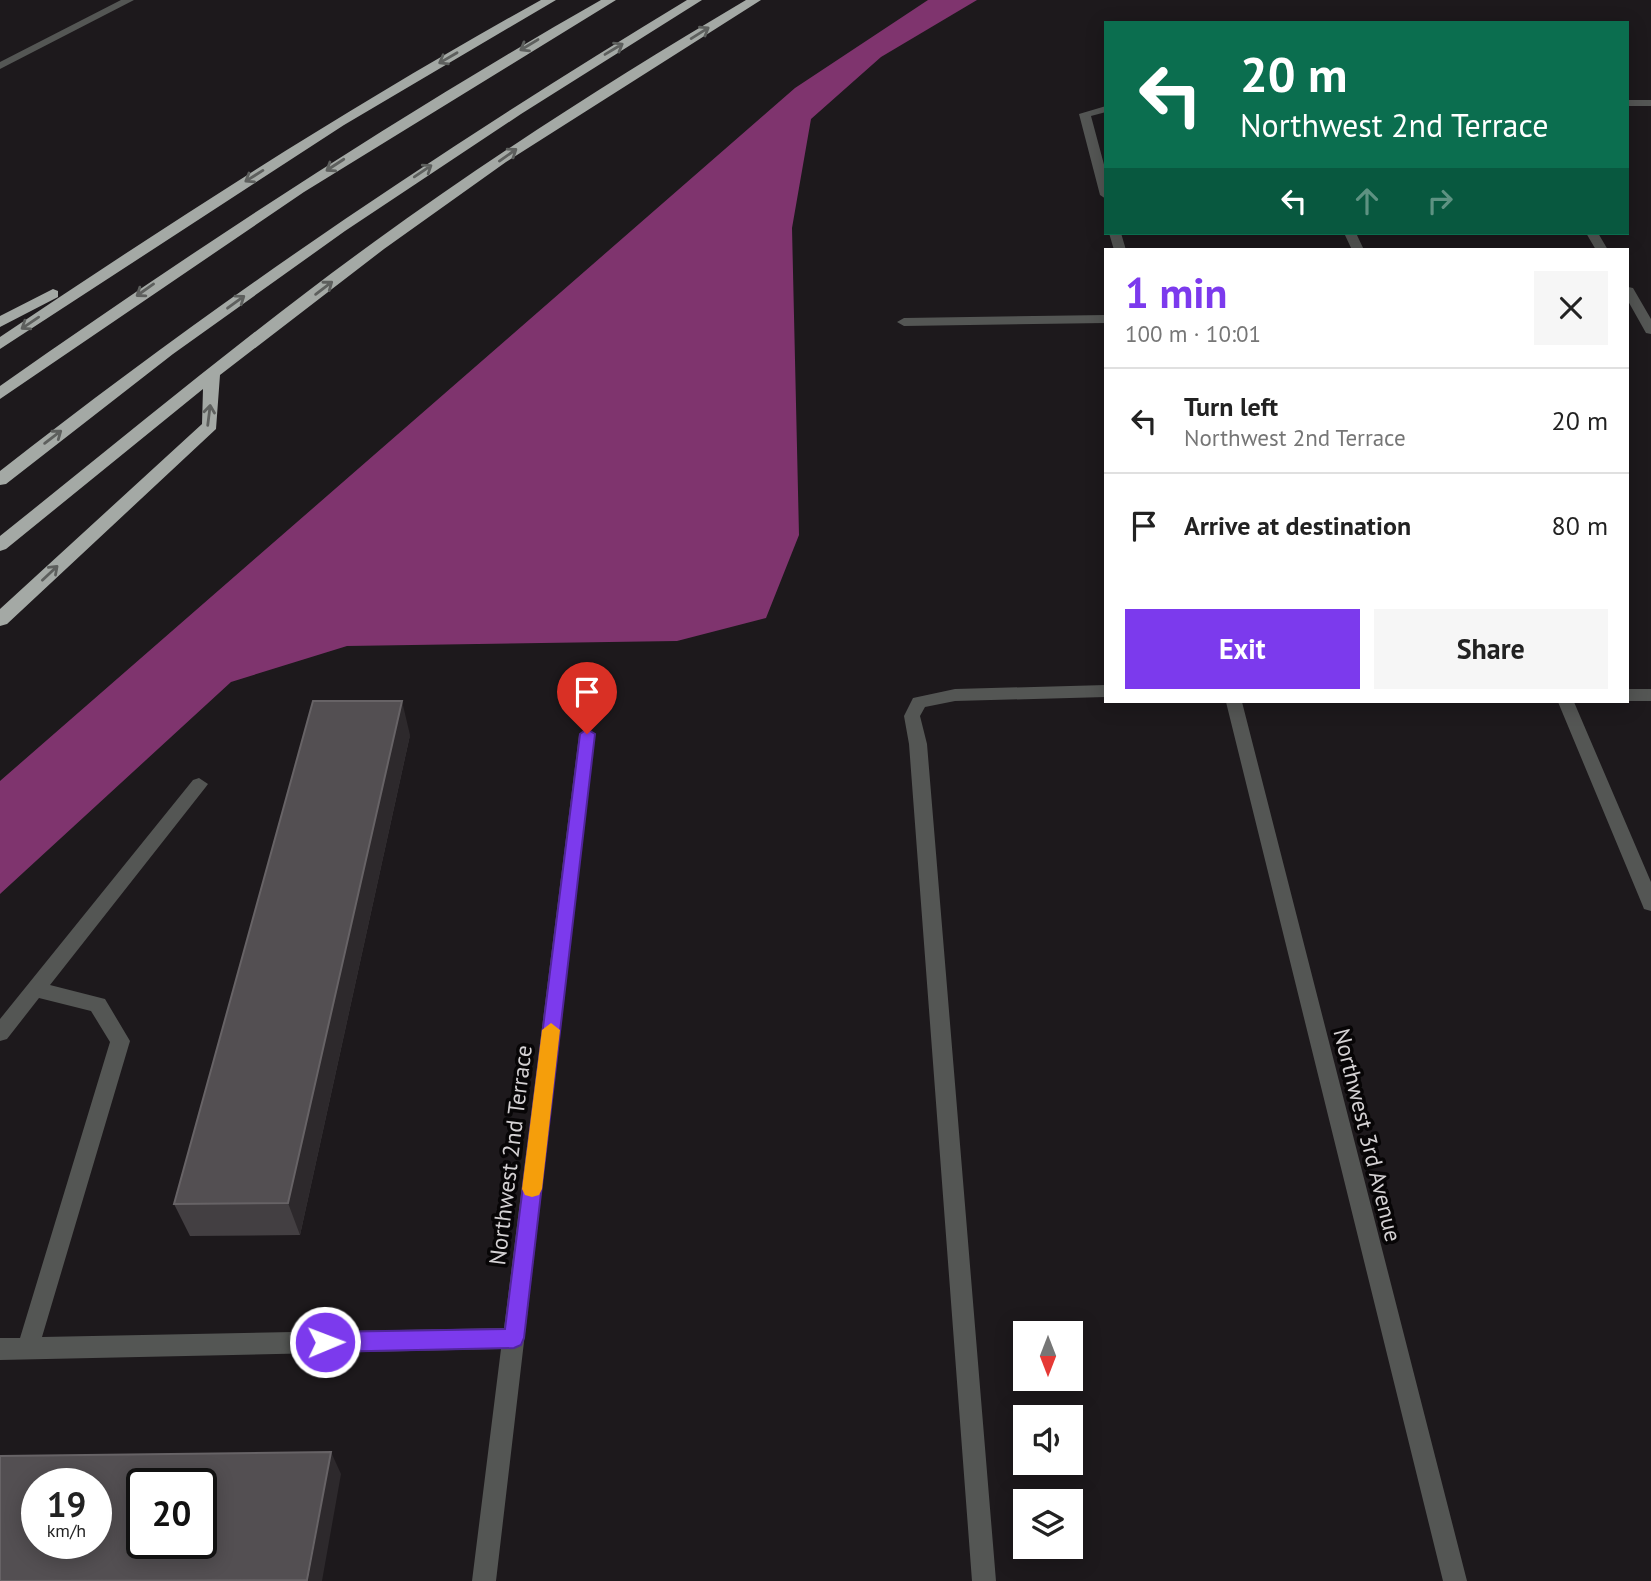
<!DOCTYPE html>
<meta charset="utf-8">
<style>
body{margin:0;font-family:"PT Sans",sans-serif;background:#f6f6f6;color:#222;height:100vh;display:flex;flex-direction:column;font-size:26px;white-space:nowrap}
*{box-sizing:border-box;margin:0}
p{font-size:23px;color:#767676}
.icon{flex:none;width:38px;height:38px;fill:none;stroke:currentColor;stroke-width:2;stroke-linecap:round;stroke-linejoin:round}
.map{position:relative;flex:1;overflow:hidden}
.side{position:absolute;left:1104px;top:248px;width:525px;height:455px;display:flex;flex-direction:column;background:#fff;border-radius:0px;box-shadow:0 4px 18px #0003}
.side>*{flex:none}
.guide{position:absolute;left:1104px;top:21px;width:525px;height:214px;border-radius:0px;box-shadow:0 4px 18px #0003;background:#0b6e4f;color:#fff;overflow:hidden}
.needle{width:46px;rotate:180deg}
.fabs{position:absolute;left:1013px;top:1321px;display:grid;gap:14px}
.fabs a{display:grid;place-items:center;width:70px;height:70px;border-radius:0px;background:#fff;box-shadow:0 4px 18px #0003;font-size:35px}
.speed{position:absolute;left:21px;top:1468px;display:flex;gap:14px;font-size:35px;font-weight:700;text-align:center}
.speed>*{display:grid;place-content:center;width:91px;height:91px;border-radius:50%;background:#fff;box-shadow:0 4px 18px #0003;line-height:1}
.speed small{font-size:18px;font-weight:400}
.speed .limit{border:4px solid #111;border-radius:10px;background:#fff;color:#111}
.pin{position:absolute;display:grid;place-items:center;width:60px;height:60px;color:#fff;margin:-72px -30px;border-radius:50% 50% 50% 0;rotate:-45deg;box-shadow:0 0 7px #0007}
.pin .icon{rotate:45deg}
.me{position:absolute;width:77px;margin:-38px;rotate:89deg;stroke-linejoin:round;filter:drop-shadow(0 0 5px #0008)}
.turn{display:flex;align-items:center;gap:24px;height:147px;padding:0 21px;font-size:32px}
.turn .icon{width:91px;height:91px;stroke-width:2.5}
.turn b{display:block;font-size:49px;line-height:60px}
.lanes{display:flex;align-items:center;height:66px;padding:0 21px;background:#0003;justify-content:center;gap:35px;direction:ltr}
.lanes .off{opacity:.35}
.round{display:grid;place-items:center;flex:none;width:74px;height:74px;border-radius:0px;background:#f6f6f6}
.head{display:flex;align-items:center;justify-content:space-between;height:119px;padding:0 21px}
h1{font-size:42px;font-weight:800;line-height:52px;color:#7c3aed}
.action{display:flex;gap:14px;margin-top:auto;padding:14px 21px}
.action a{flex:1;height:80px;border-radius:0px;background:#7c3aed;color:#fff;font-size:28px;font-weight:800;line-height:80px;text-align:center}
.action a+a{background:#f6f6f6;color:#222}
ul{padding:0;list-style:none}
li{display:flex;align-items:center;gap:21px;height:105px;padding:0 21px;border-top:2px solid #e0e0e0}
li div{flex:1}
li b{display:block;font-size:26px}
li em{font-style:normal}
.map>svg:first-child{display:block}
</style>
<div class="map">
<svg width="1651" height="1581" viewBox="0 0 1651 1581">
<rect width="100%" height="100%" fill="#1d191c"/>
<path fill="#7f346e" d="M928,0h49l-96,57 -70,62 -19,109 7,307 -33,83 -89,23 -330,5 -116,36 -231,212v-113l795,-693z"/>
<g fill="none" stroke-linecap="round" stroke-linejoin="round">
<path fill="#545654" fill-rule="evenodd" d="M121,0h13l-134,69v-7z
M1628,100h23v6h-23z
M1106,106v6l-15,4 15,56v27l-6,-4 -21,-81z
M1109,233h12l5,17h-12z
M1344,233h12l8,17h-12z
M1586,233h12l10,17h-12z
M1628,287l5,1 18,31v15l-5,-1 -18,-32z
M1106,315v8l-202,3 -7,-4 7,-4z
M1106,685v12l-151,4 -30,6 -5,9 7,28 69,837h-24l-63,-837 -5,-28 9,-18 42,-9z
M1628,689h23v12h-23z
M1226,702h16l225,879h-24z
M1558,702h16l77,180v29l-7,-2 -2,-5z
M587,729l8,6 -99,846h-24l29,-232 -501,11v-22h20l90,-296 -19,-31 -52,-13 -32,41 -7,2v-22l193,-239 6,-2 9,6 -3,4 -155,197 55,14 25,42 -88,296 462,-9 75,-593z"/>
<path fill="#a4a9a5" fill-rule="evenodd" d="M541,0h15l-212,125 -344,224v-12c177,-119 355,-234 541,-337z
M601,0h15l-312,192 -304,207v-13c195,-137 394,-268 601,-386z
M687,0h15l-181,114 -176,117 -172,123 -167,130 -6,1v-14c219,-172 449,-327 687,-471z
M746,0h15l-255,162 -122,87 -164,126 -4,54 -209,195 -7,2v-17l202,-185 1,-35 -197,160 -6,2v-15c124,-99 246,-201 374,-294 120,-87 245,-167 372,-242z
M53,289l5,2v6l-58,30v-11z"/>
</g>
<path fill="#433f42" d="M410,735l-110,500 -110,1 -16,-32z"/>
<path fill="#2d292c" d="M402,701l8,34 -110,500 -12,-32z
M331,1452l10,22 -19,107h-14z"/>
<path fill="#534f52" stroke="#676366" stroke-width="2" fill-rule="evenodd" d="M313,701h89l-114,502 -114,1z
M331,1452l-24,128 -307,1v-125zM37,1484h59v60h-59zM142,1484h59v60h-59z"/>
<defs><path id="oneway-shaft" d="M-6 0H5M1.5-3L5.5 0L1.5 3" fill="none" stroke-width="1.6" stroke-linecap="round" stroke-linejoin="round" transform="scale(1.75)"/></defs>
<g stroke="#5d5f5d">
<use href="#oneway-shaft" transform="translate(700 33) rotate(-32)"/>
<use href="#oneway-shaft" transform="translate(529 45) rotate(149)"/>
<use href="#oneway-shaft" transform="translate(614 49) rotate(-31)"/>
<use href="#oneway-shaft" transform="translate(448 58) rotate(150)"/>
<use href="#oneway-shaft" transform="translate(508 155) rotate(-35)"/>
<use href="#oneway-shaft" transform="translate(335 165) rotate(147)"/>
<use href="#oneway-shaft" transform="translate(423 171) rotate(-34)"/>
<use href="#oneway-shaft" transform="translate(254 176) rotate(148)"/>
<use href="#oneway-shaft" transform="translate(324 288) rotate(-37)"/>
<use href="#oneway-shaft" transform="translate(145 290) rotate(145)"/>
<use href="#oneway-shaft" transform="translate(236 302) rotate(-36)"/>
<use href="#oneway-shaft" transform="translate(30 323) rotate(146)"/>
<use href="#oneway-shaft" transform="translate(209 415) rotate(-83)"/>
<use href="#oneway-shaft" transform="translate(53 437) rotate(-37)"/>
<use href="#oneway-shaft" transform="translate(50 573) rotate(-43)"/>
</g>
<path fill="#7c3aed" stroke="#51269a" stroke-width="2" d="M587,729l8,5 -71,604 -3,7 -7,3 -189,4 -7,-3 -3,-7 3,-7 7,-3 180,-3 75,-595z"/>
<path fill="#f59e0b" d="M551,1023l9,7 -18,159 -3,6 -7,2 -7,-2 -3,-6 20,-159z"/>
<g text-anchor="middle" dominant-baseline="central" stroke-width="7" stroke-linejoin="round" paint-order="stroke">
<g font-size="23" fill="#d4d1d3" stroke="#070506">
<text transform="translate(1368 1135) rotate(76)">Northwest 3rd Avenue</text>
<text transform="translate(510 1155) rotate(-83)">Northwest 2nd Terrace</text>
</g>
</g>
</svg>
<div class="fabs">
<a><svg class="needle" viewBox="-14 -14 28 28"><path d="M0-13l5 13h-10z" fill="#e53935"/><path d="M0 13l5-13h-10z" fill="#767676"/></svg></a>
<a><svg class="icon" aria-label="sound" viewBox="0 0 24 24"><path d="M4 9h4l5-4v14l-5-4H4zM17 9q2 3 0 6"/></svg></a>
<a><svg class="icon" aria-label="layers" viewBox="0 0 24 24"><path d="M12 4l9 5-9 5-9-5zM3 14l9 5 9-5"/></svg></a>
</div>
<div class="speed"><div>19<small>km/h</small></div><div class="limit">20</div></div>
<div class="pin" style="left:587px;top:734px;background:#d93025"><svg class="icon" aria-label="arrive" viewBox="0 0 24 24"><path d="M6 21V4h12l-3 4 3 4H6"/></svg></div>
<svg class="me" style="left:325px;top:1342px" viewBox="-20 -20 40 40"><circle r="17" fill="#7c3aed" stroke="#fff" stroke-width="3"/><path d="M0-11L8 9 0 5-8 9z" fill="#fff"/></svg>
<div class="guide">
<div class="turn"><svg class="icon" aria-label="left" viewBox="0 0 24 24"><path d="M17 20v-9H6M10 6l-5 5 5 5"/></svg><div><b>20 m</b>Northwest 2nd Terrace</div></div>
<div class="lanes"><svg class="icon" aria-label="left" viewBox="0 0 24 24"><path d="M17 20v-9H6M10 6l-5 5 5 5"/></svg><svg class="icon off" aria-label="ahead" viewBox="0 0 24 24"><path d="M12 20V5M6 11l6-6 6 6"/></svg><svg class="icon off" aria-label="right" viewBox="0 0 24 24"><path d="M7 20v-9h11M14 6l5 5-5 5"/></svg></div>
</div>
<section class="side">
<div class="head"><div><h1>1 min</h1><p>100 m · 10:01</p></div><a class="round"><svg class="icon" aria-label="close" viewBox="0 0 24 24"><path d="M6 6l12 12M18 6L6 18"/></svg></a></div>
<ul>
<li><svg class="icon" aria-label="left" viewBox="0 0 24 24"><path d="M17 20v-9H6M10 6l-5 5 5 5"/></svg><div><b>Turn left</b><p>Northwest 2nd Terrace</p></div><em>20 m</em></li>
<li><svg class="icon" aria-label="arrive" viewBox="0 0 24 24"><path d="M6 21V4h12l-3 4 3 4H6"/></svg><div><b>Arrive at destination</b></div><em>80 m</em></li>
</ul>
<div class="action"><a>Exit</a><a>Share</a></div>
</section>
</div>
